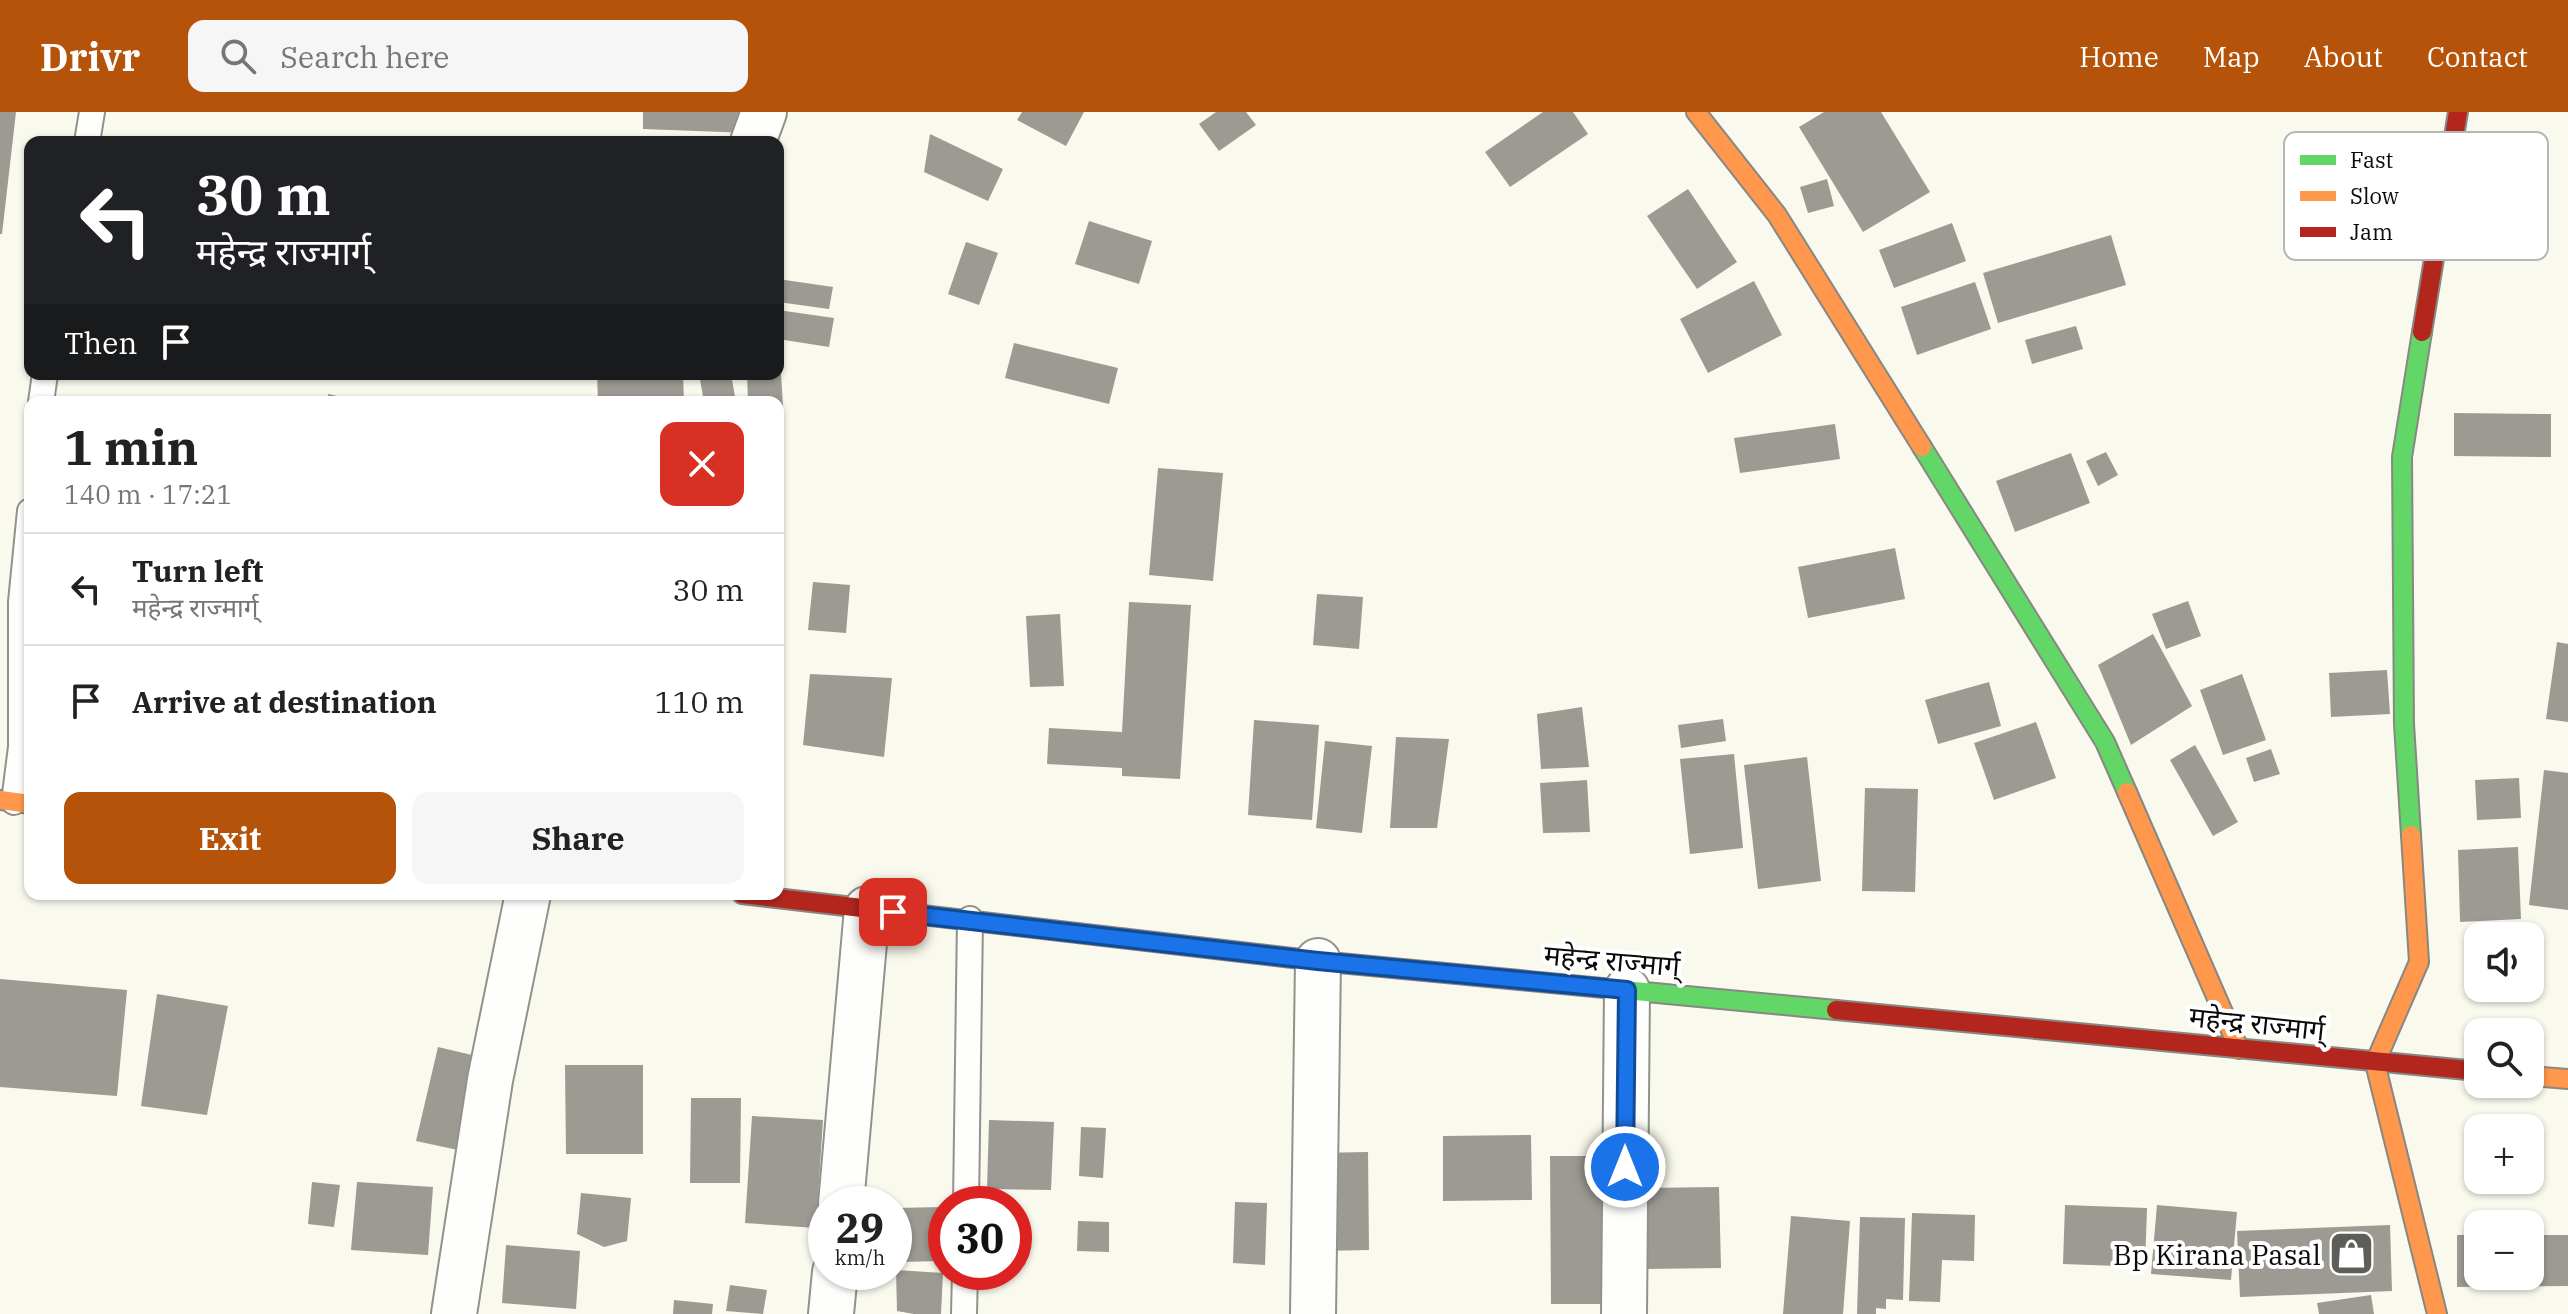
<!DOCTYPE html>
<meta charset="utf-8">
<style>
body{margin:0;font-family:"IBM Plex Serif","Noto Sans Devanagari",serif;background:#f6f6f6;color:#222;height:100vh;display:flex;flex-direction:column;font-size:30px;white-space:nowrap}
*{box-sizing:border-box;margin:0}
p{font-size:26px;color:#767676}
.icon{flex:none;width:44px;height:44px;fill:none;stroke:currentColor;stroke-width:2;stroke-linecap:round;stroke-linejoin:round}
.map{position:relative;flex:1;overflow:hidden}
.side{position:absolute;left:24px;top:284px;width:760px;height:504px;display:flex;flex-direction:column;background:#fff;border-radius:16px;box-shadow:0 2px 6px #0004}
.side>*{flex:none}
.banner{position:absolute;left:24px;top:24px;width:760px;height:244px;border-radius:16px;box-shadow:0 2px 6px #0004;background:#202124;color:#fff;overflow:hidden}
.tools{position:absolute;left:2464px;top:810px;display:grid;gap:16px}
.tools a{display:grid;place-items:center;width:80px;height:80px;border-radius:16px;background:#fff;box-shadow:0 2px 6px #0004;font-size:40px}
.speed{position:absolute;left:808px;top:1074px;display:flex;gap:16px;font-size:40px;font-weight:700;text-align:center}
.speed>*{display:grid;place-content:center;width:104px;height:104px;border-radius:50%;background:#fff;box-shadow:0 2px 6px #0004;line-height:1}
.speed small{font-size:20px;font-weight:400}
.speed .limit{border:12px solid #d22;background:#fff;color:#111}
.pin{position:absolute;display:grid;place-items:center;width:68px;height:68px;color:#fff;margin:-34px;border-radius:16px;box-shadow:0 4px 12px #0006}
.me{position:absolute;width:88px;margin:-44px;rotate:0deg;stroke-linejoin:round;filter:drop-shadow(0 0 6px #0008)}
.turn{display:flex;align-items:center;gap:28px;height:168px;padding:0 40px;font-size:36px}
.turn .icon{width:104px;height:104px;stroke-width:2.5}
.turn b{display:block;font-size:56px;line-height:68px}
.then{display:flex;align-items:center;height:76px;padding:0 40px;background:#0003;gap:16px;font-size:30px}
.round{display:grid;place-items:center;flex:none;width:84px;height:84px;border-radius:16px;background:#f6f6f6}
.overview{display:flex;align-items:center;justify-content:space-between;height:136px;padding:0 40px}
h1{font-size:48px;font-weight:800;line-height:60px}
.button{display:flex;gap:16px;margin-top:auto;padding:16px 40px}
.button a{flex:1;height:92px;border-radius:16px;background:#b45309;color:#fff;font-size:32px;font-weight:800;line-height:92px;text-align:center}
.button a+a{background:#f6f6f6;color:#222}
ul{padding:0;list-style:none}
li{display:flex;align-items:center;gap:24px;height:112px;padding:0 40px;border-top:2px solid #e0e0e0}
li div{flex:1}
li b{display:block;font-size:30px}
li em{font-style:normal}
header{display:flex;align-items:center;gap:48px;box-sizing:border-box;height:112px;padding:0 40px;background:#b45309;color:#fff}
header strong{font-size:38px}
nav{display:flex;gap:44px;margin-inline-start:auto;font-size:28px}
.search{width:560px;height:72px;background:#f6f6f6;display:flex;align-items:center;gap:20px;box-sizing:border-box;padding:0 28px;border-radius:16px;color:#767676;font-size:30px}
.map>svg:first-child{display:block}
</style>
<header>
<strong>Drivr</strong>
<div class="search"><svg class="icon" aria-label="search" viewBox="0 0 24 24"><circle cx="10" cy="10" r="6"/><path d="M15 15l6 6"/></svg>Search here</div>
<nav><a>Home</a><a>Map</a><a>About</a><a>Contact</a></nav>
</header>
<div class="map">
<svg width="2568" height="1202" viewBox="0 0 2568 1202">
<rect width="100%" height="100%" fill="#f9f9ed"/>
<path fill="#9c9a93" d="M0,0h16l-14,122h-2z
M643,0h106l-1,21 -105,-4z
M1022,0h62l-18,34 -49,-26z
M1216,0h30l10,13 -37,26 -20,-27z
M1543,0h30l15,22 -78,53 -25,-35z
M1824,0h57l49,80 -67,40 -64,-105z
M930,22l73,35 -15,32 -64,-29z
M1827,67l7,27 -26,7 -8,-26z
M1688,77l49,73 -40,27 -50,-73z
M1089,109l63,20 -13,43 -64,-20z
M1952,111l14,38 -72,27 -15,-38z
M2111,123l15,50 -128,38 -15,-50z
M966,130l32,11 -19,52 -31,-11z
M778,167l55,8 -4,22 -51,-7z
M1754,169l28,54 -74,38 -28,-54z
M1975,170l16,47 -74,26 -16,-48z
M778,198l56,8 -5,29 -51,-8z
M2076,214l7,23 -51,15 -7,-24z
M1014,231l104,25 -9,36 -104,-26z
M778,261h3l2,33 -5,1v-5h-30l-1,-28z
M597,262h86l1,28h-86z
M699,262h32l5,28h-32z
M328,282l32,7v1h-33z
M2454,301l97,1v43l-97,-1z
M1835,312l5,35 -100,14 -6,-35z
M2106,340l12,23 -20,11 -12,-25z
M2071,341l19,50 -75,29 -19,-51z
M1158,356l65,5 -10,108 -64,-6z
M1895,436l10,51 -97,19 -10,-51z
M813,470l37,3 -4,48 -38,-3z
M1317,482l46,3 -4,52 -46,-4z
M2188,489l13,35 -35,13 -14,-35z
M1129,490l62,3 -11,174 -58,-3v-8l-75,-4 2,-36 73,4z
M1060,502l4,72 -34,1 -4,-71z
M2153,522l39,72 -61,39 -33,-80z
M2557,530l11,2v78l-22,-3z
M2387,558l3,44 -59,3 -2,-44z
M810,562l82,4 -8,79 -81,-12z
M2242,562l24,66 -43,15 -23,-65z
M1989,570l12,44 -63,18 -13,-44z
M1582,595l7,60 -48,2 -4,-55z
M1723,607l3,22 -45,7 -3,-23z
M1254,608l65,5 -7,95 -64,-5z
M2036,610l20,56 -62,22 -20,-57z
M1396,625l53,2 -12,89h-47z
M1325,629l47,5 -10,87 -46,-5z
M2195,633l43,77 -25,14 -43,-76z
M2271,637l9,25 -26,8 -8,-24z
M1734,642l9,94 -53,6 -10,-95z
M1807,645l14,124 -63,8 -14,-124z
M2544,658l24,3v137l-39,-5z
M2519,666l2,40 -44,2 -2,-40z
M1587,668l3,52 -47,1 -3,-50z
M1865,676l53,1 -3,103 -53,-1z
M2518,735l3,72 -61,3 -2,-72z
M0,867l127,11 -10,106 -117,-9z
M157,882l71,12 -21,109 -66,-9z
M438,935l51,12 -22,93 -51,-11z
M565,953h78v89h-77z
M691,986h50l-1,85h-50z
M752,1004l71,4 -7,108 -71,-5z
M989,1008l65,2 -3,68 -64,-1z
M1081,1015l25,1 -3,50 -24,-2z
M1531,1023l1,65 -89,1v-65z
M1368,1040l1,98 -51,1 -1,-98z
M1550,1044h66l1,148h-66z
M312,1070l28,3 -6,42 -26,-3z
M357,1070l76,5 -5,68 -77,-5z
M1719,1075l2,81 -75,1 -2,-81z
M581,1081l50,5 -4,43 -23,6 -27,-13z
M1235,1090l32,1 -2,62 -32,-2z
M2065,1093l82,3 -2,59 -82,-3z
M2157,1093l80,7 -6,68 -80,-6z
M942,1095l2,54 -47,1 -2,-54z
M1912,1101l63,2 -1,46 -32,-1 -2,42 -31,-1z
M1791,1104l59,5 -7,93h-60z
M1860,1105l45,1 -2,82 -17,-1v10l-10,-1v6h-19z
M1078,1109l31,1v30l-32,-1z
M1014,1113h12l1,25 -13,1z
M2390,1113l2,66 -152,6 -3,-66z
M2457,1123h21v41h52v-41h38v51l-111,1z
M506,1133l74,6 -4,58 -74,-6z
M896,1158l47,3 -2,41h-27l-17,-3z
M730,1173l37,5 -4,24 -37,-3z
M2371,1183l3,19h-55l-2,-11z
M674,1188l39,4 -1,10h-39z"/>
<g fill="none" stroke-linecap="round" stroke-linejoin="round">
<defs>
<path id="lane" d="M87,30l5,-30
M41,290l4,-28
M14,690l7,-55v-145l9,-91
M966,1092l4,-285
M964,1202l1,-42"/>
<path id="street" d="M753,30l11,-30
M841,1092l26,-295
M454,1202l36,-234 38,-186
M831,1202l4,-42
M1313,1202l5,-353
M1624,1202l3,-324"/>
<path id="fast" d="M1922,335l183,295 22,50
M2411,723l-7,-111 -2,-267 20,-125
M1435,860l401,38"/>
<path id="slow" d="M1696,0l81,103 145,232
M2127,680l112,257
M0,688l30,4
M2411,723l8,127 -44,101 62,251
M2530,964l38,3"/>
<path id="jam" d="M2422,220l36,-220
M742,782l576,67 117,11
M1836,898l642,61"/>
</defs>
<use href="#lane" stroke="#92928c" stroke-width="28"/>
<use href="#street" stroke="#92928c" stroke-width="48"/>
<use href="#fast" stroke="#888883" stroke-width="22"/>
<use href="#slow" stroke="#888883" stroke-width="22"/>
<use href="#jam" stroke="#888883" stroke-width="22"/>
<use href="#lane" stroke="#fefefc" stroke-width="24"/>
<use href="#street" stroke="#fefefc" stroke-width="44"/>
<use href="#fast" stroke="#63d668" stroke-width="18"/>
<use href="#slow" stroke="#ff974d" stroke-width="18"/>
<use href="#jam" stroke="#b3261e" stroke-width="18"/>
</g>
<g fill="none" stroke-linecap="round" stroke-linejoin="round">
<defs>
<path id="route" d="M893,800l425,49 309,29 -2,177"/>
</defs>
<use href="#route" stroke="#114b97" stroke-width="20"/>
<use href="#route" stroke="#1a73e8" stroke-width="14"/>
</g>
<defs>
<symbol id="shop-square" viewBox="-11 -11 22 22"><rect x="-9" y="-9" width="18" height="18" rx="4" fill="#5e5e59" stroke="#fff"/><path d="M-5-2.5h2.3a2.7 3.5 0 0 1 5.4 0H5L5.5 6h-11ZM-1.5-2.5h3a1.5 2.3 0 0 0-3 0Z" fill="#fff"/></symbol>
</defs>
<g fill-rule="evenodd">
<use href="#shop-square" x="2326" y="1116" width="51" height="51"/>
</g>
<g text-anchor="middle" dominant-baseline="central" stroke-width="8" stroke-linejoin="round" paint-order="stroke">
<g font-size="28" fill="#0a0a0a" stroke="#fff">
<text transform="translate(1612 848) rotate(5)">महेन्द्र राज्मार्ग्</text>
<text transform="translate(2257 911) rotate(6)">महेन्द्र राज्मार्ग्</text>
</g>
<g font-size="28" fill="#0a0a0a" stroke="#fff" text-anchor="end">
<text x="2321" y="1142">Bp Kirana Pasal</text>
</g>
</g>
<rect x="2284" y="20" width="264" height="128" rx="12" fill="#fff" stroke="#b6b6b6" stroke-width="2"/>
<rect x="2300" y="43" width="36" height="10" fill="#63d668"/>
<rect x="2300" y="79" width="36" height="10" fill="#ff974d"/>
<rect x="2300" y="115" width="36" height="10" fill="#b3261e"/>
<g font-size="22" fill="#0a0a0a">
<text x="2350" y="56">Fast</text>
<text x="2350" y="92">Slow</text>
<text x="2350" y="128">Jam</text>
</g>
</svg>
<div class="tools">
<a><svg class="icon" aria-label="sound" viewBox="0 0 24 24"><path d="M4 9h4l5-4v14l-5-4H4zM17 9q2 3 0 6"/></svg></a>
<a><svg class="icon" aria-label="search" viewBox="0 0 24 24"><circle cx="10" cy="10" r="6"/><path d="M15 15l6 6"/></svg></a>
<a>+</a>
<a>−</a>
</div>
<div class="speed"><div>29<small>km/h</small></div><div class="limit">30</div></div>
<div class="pin" style="left:893px;top:800px;background:#d93025"><svg class="icon" aria-label="arrive" viewBox="0 0 24 24"><path d="M6 21V4h12l-3 4 3 4H6"/></svg></div>
<svg class="me" style="left:1625px;top:1055px" viewBox="-20 -20 40 40"><circle r="17" fill="#1a73e8" stroke="#fff" stroke-width="3"/><path d="M0-11L8 9 0 5-8 9z" fill="#fff"/></svg>
<div class="banner">
<div class="turn"><svg class="icon" aria-label="left" viewBox="0 0 24 24"><path d="M17 20v-9H6M10 6l-5 5 5 5"/></svg><div><b>30 m</b>महेन्द्र राज्मार्ग्</div></div>
<div class="then">Then<svg class="icon" aria-label="arrive" viewBox="0 0 24 24"><path d="M6 21V4h12l-3 4 3 4H6"/></svg></div>
</div>
<section class="side">
<div class="overview"><div><h1>1 min</h1><p>140 m · 17:21</p></div><a class="round" style="background:#d93025;color:#fff"><svg class="icon" aria-label="close" viewBox="0 0 24 24"><path d="M6 6l12 12M18 6L6 18"/></svg></a></div>
<ul>
<li><svg class="icon" aria-label="left" viewBox="0 0 24 24"><path d="M17 20v-9H6M10 6l-5 5 5 5"/></svg><div><b>Turn left</b><p>महेन्द्र राज्मार्ग्</p></div><em>30 m</em></li>
<li><svg class="icon" aria-label="arrive" viewBox="0 0 24 24"><path d="M6 21V4h12l-3 4 3 4H6"/></svg><div><b>Arrive at destination</b></div><em>110 m</em></li>
</ul>
<div class="button"><a>Exit</a><a>Share</a></div>
</section>
</div>
